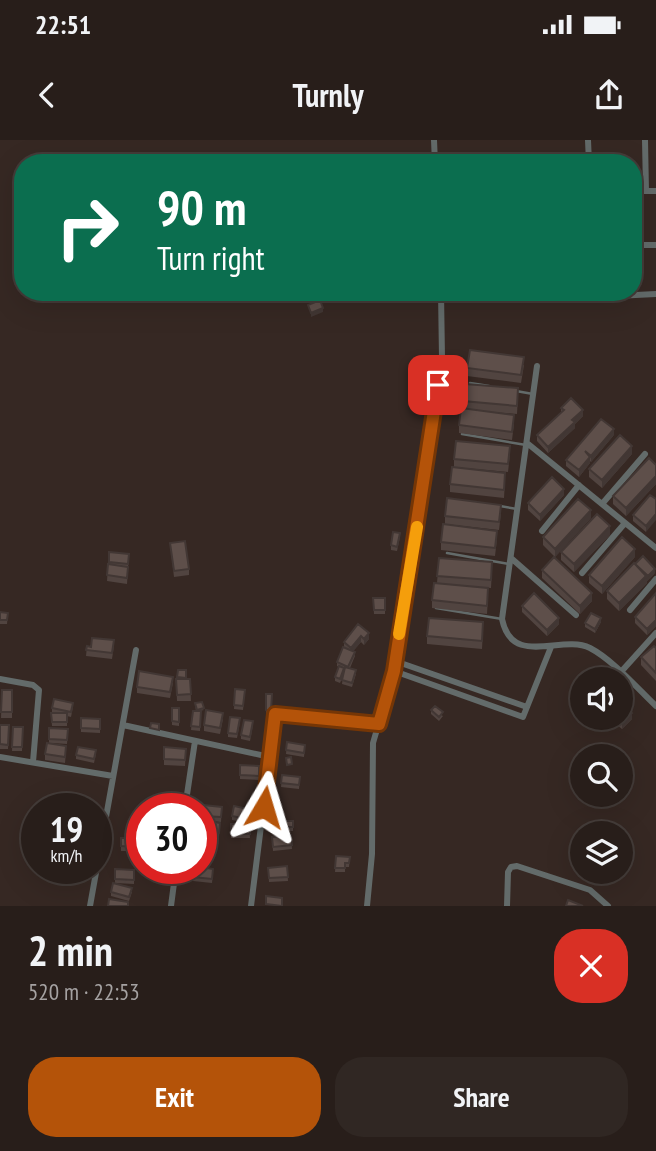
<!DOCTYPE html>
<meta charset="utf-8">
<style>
body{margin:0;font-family:"PT Sans Narrow",sans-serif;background:#302723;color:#f1f3f6;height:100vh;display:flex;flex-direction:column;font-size:26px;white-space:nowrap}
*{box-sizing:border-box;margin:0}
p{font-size:23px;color:#a5a2a2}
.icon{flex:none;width:38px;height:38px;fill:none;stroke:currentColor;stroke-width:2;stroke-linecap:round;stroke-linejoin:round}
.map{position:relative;height:766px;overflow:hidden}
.panel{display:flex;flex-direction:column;background:#281e1a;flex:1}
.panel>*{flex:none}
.guide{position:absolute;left:14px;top:14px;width:628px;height:147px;border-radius:28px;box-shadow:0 7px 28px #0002,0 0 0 2px #443c39;background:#0b6e4f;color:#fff;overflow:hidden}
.fabs{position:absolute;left:570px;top:527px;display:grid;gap:14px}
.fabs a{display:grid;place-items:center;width:63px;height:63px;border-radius:50%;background:#281e1a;box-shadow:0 7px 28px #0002,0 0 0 2px #443c39;font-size:35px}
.speed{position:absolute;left:21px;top:653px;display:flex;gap:14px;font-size:35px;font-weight:700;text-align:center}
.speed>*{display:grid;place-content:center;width:91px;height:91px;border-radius:50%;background:#281e1a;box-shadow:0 7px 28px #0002,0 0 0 2px #443c39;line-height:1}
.speed small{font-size:18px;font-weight:400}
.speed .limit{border:10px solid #d22;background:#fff;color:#111}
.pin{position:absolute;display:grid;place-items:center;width:60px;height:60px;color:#fff;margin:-30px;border-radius:14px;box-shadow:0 4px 10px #0006}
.me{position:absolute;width:77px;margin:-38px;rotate:7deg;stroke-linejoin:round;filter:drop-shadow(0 0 5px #0008)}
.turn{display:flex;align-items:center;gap:24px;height:147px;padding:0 28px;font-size:32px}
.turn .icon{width:91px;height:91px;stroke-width:2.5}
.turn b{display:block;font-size:49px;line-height:60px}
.round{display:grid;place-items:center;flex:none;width:74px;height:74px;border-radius:28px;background:#302723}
.head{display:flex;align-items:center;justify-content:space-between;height:119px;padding:0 28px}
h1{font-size:42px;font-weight:700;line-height:52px}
.button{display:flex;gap:14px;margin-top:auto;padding:14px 28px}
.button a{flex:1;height:80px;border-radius:28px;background:#b45309;color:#fff;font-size:28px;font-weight:700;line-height:80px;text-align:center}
.button a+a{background:#302723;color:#f1f3f6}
.status{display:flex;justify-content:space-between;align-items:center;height:49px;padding:0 35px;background:#281e1a;direction:ltr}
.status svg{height:19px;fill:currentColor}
header{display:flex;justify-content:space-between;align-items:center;height:91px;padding:0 28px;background:#281e1a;font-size:32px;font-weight:700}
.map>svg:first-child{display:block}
</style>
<div class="status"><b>22:51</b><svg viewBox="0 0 49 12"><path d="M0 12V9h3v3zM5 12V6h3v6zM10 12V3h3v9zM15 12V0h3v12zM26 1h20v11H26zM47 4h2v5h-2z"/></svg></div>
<header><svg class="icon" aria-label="back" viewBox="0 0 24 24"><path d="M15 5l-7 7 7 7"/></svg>Turnly<svg class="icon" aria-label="share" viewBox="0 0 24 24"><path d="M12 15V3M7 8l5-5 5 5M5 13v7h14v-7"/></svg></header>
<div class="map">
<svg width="656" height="766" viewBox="0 0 656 766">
<rect width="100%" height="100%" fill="#362823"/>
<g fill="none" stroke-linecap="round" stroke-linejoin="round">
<path stroke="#636b6a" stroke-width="2.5" d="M470,243l19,3
M516,251l17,3
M462,294l64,11
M500,366l17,3
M447,413l62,11
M436,468l66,11"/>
<path stroke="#636b6a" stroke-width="6" d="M434,0l1,23
M588,0l1,23
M645,0l1,51
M634,51h22
M634,105h22
M595,157l61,-3
M537,226l-35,253c10,49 59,15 88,29 23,12 47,40 66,58
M527,303l129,105
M602,364l43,-50
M542,391l37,-46
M511,418l65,57
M582,433l43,-50
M630,470l26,-31
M395,521l132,46
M394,531l129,46 28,-70
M620,533l36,-40
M0,539l33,6 6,5 -6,72
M123,585l147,32
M0,617l113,19
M185,668l10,-67
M90,766l46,-256
M171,766l5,-38
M251,766l24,-192 104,10
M367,766l5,-52 1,-111 21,-72 37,-231 11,-82 -1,-66
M507,766l1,-34 3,-5 6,-1 73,24 18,16"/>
</g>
<path fill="#514440" d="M524,225l-3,18 -54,-7v-8z
M518,256l-1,18 -37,-3 34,13 -2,16 -53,-7v-8l4,-17v-7z
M561,268l22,8 -8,8v4l-27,25 -11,-12v-6l24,-23z
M614,295l-23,27 -1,-1v2l-11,14 -13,-11v-6z
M510,314l-2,18 -54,-5v-8z
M632,314l-30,34 -13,-11v-8z
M656,325v19l-30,32 -13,-12v-8z
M505,341l-1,17 -54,-6v-8z
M564,355l-24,26 -12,-11v-7z
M650,355l-4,37 -13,-11v-6z
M501,373l-2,17 -54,-6v-8z
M591,378l-36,39 -12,-12v-8z
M610,395l-36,37 -13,-12v-8z
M400,397l-3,14 -6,-1v-5z
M497,399l-2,17 -54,-6v-8z
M170,403l19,26v6l-15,2z
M109,412l20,2 -2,30 -20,-3z
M635,417l-33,37 -13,-11v-8z
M439,418l53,12 -1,18 -21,-1 18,10 -1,17 -55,-6v-8l5,-17z
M542,430l50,31 -12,13 -38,-36z
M655,433l-8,8v2l-28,28 -12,-12v-8z
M656,453v33l-9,9 -12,-12v-6z
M373,458l12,12v4h-11z
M522,466l37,18 -12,12 -25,-24z
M0,472l8,1 -1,11h-7z
M601,482l-6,11 -10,-6v-4z
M358,484l11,15 -5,6 -3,-3 -8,9 2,5 -5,12 6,6 -4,13 -10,-3 1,-8 -3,7 -5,-2v-4l4,-10 -2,-1v-4l7,-15v-5z
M483,490l-1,19 -55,-5v-8z
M87,506h27l-2,13 -26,-3z
M656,508v33l-15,-16v-8z
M178,530h8v9h4l1,22h-14l-1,-22z
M173,543l-3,15 -33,-5v-6z
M235,549l10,1 -2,20 -9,-1z
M2,550h10v28h-11z
M266,554h6l-1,21 -5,-1z
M195,565l9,5 -5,1h2l-1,20 -9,-1 2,-19h3z
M73,567l-2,10 -4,-1v10h-15l-1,-13h5l-4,-1v-4z
M172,568h7v18l-7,-1z
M431,570l12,6 -4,5 -8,-7z
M81,578l19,1v14l-19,-1z
M609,578h12l11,1 -10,10z
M223,579l-3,15 -16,-3v-6z
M240,582l-3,16 -9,-1v-4z
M0,585h9l-1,24h-8z
M253,585l-3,16 -9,-2v-4z
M13,587h10l-1,24h-10z
M49,588l19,1 -1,15 -15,-1 14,9 -1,11 -20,-3v-6l4,-11z
M287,602l18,3 -1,12 -18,-3z
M164,607l22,2 -1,17 -21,-1z
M96,614l-2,9 -18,-4v-4z
M240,625l19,1v14l-19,-1z
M282,635l18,2 -1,12 -18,-2z
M583,639v15l-2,1 -2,-5 -4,2 -4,-8v-4z
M203,665l19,2 -1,15 -19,-2z
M253,674l-2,10 -19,-4v-4z
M201,680l19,3 -1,14 -18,-2z
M281,681h12v10h-12z
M231,684h18l1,14h-19z
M291,695l1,14 -19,2 -1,-14z
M201,697h16v14h-16z
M121,698h18v13h-18z
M336,716l14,1 -1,10h-4v5h-10z
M287,726l1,15 -19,1 -1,-14z
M64,728h14v5z
M149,728h18v3l-18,-1z
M194,728l19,5 -1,10 -19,-2z
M115,729l19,1v14l-19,-1z
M111,752h21l-3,9 -18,-5z"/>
<path fill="#423734" d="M323,168v4l-12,5v-4z
M583,270v6l-8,8v4l-27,25v-6z
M614,289v6l-23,27v-6z
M632,306v8l-30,34v-8z
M590,317v6l-11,14v-7z
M656,336v8l-30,32v-8z
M564,349v6l-24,26v-6z
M591,370v8l-36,39v-8z
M656,374v6l-10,12v-6z
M610,386v9l-36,37v-8z
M635,409v8l-33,37v-8z
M655,429v4l-8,8v2l-28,28v-8l28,-28z
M592,453v8l-12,13v-8z
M559,478v6l-12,12v-6z
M601,478v4l-6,11v-4z
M656,480v6l-9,9v-6z
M369,493v6l-5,6v-6z
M361,496v6l-10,12v-6z
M632,573v6l-10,10v-6z"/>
<path fill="#5e4f4a" stroke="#423734" stroke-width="2" d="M320,160l3,8 -12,5 -3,-8z
M470,210l54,7 -3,18 -54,-7z
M465,244l53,4 -1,18 -54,-5z
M571,258l12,12 -11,10 3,2 -27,25 -11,-12 27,-25 -3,-2z
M461,268l53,7 -2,17 -53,-7z
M601,279l13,10 -23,27 -6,-5 5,6 -11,13 -13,-10z
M620,295l12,11 -30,34 -13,-11z
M456,301l54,5 -2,18 -54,-5z
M649,318l7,7v11l-30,32 -13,-12z
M452,327l53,6 -1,17 -54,-6z
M552,337l12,12 -24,26 -12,-12z
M650,355l6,4v15l-10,12 -13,-11z
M447,358l54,7 -2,17 -54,-6z
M578,359l13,11 -36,39 -12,-12z
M597,374l13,12 -36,38 -13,-12z
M443,384l54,7 -2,17 -54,-6z
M393,392l7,1 -3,14 -6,-2z
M622,397l13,12 -33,37 -13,-11z
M185,401l4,28 -15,2 -4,-28z
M109,412l20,2 -1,10 -19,-2z
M643,416l12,13 -8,8 -12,-13z
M554,417l38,36 -12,13 -38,-36z
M439,418l53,4 -1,18 -54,-4z
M634,423l13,12 -28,28 -12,-12z
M108,424l20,3 -1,11 -20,-3z
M434,443l54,5 -1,18 -55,-6z
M534,453l25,25 -12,12 -25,-24z
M656,453v27l-9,9 -12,-12z
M373,458h12v12h-11z
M0,472l8,1 -1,7h-7z
M591,473l10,5 -6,11 -10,-6z
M429,478l54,4 -1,19 -55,-5z
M358,484l11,9 -5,6 -3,-3 -10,12 -7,-6z
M92,498l22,2 -2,13 -26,-3 1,-4 4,1z
M654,506l2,2v25l-15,-16z
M343,507l12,5 -7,15 -11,-5z
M339,526l5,2 -4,11 -5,-2z
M345,527l11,3 -4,13 -10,-3z
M178,530h8v8l-9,-1z
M139,531l34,6 -3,15 -33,-5z
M176,539h14l1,15 -14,1z
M235,549l10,1 -2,16 -9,-1z
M2,550h10v22h-11z
M266,554h6l-1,17 -5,-1z
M54,559l19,4 -2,9 -19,-4z
M202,562l2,6 -7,2 -2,-7z
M621,563l11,10 -10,10 -6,-5h5z
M435,566l8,6 -4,5 -8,-7z
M172,568h7v14l-7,-1z
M206,570l17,3 -3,15 -16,-3z
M193,571h8l-1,16 -9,-1z
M51,573h16v9h-15z
M230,577l10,1 -3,16 -9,-1z
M81,578l19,1v10l-19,-1z
M244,580l9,1 -3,16 -9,-2z
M151,583l8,1v6l-9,-2z
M0,585h9l-1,20 -8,-1z
M13,587h10l-1,20h-10z
M49,588l19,1 -1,11 -18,-1z
M287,602l18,3 -1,8 -18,-3z
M47,603l19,3 -1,11 -20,-3z
M78,607l18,3 -2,9 -18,-4z
M164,607l22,2 -1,11 -21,-1z
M291,617l1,7 -5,1 -1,-7z
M240,625l19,1v10l-19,-1z
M282,635l18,2 -1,8 -18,-2z
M581,636l2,3v12h-2l-2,-5 -4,2 -4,-8z
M591,654l2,6 -6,2 -2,-7z
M203,665l19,2 -1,10 -19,-1z
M234,666l19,4 -2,10 -19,-4z
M201,680l19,3 -1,10 -18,-2z
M281,681h12v6h-12z
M231,684h18l1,10h-19z
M291,695l1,10 -19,2 -1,-10z
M201,697h16v10h-16z
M121,698h18v9l-18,-1z
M336,716l14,1 -1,6h-4v5h-10z
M287,726l1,11 -19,1 -1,-10z
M201,727l12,2 -1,10 -19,-2 1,-9z
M115,729l19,1v10l-19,-1z
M113,743l19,5 -3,9 -18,-5z
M266,756l16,2v8l-16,-2z
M109,759l19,3v4h-20z
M568,760l15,6h-17z"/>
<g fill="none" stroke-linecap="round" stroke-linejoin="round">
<defs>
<path id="route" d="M264,667l11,-93 104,10 15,-53 44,-286"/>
</defs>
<use href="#route" stroke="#753606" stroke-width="18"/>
<use href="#route" stroke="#b45309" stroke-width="12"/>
<path stroke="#f59e0b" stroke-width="12" d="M399,494l18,-107"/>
</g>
</svg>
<div class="fabs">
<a><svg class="icon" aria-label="sound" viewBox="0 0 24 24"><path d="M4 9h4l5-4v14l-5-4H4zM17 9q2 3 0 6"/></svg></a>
<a><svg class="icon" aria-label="search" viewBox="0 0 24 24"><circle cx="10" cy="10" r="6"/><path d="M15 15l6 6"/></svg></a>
<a><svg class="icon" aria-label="layers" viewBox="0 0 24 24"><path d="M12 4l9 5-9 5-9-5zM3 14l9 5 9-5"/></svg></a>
</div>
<div class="speed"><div>19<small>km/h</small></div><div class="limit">30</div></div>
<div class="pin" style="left:438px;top:245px;background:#d93025"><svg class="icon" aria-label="arrive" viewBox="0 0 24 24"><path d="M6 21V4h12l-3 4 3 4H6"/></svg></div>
<svg class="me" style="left:264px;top:667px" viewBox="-20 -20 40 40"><path d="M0-17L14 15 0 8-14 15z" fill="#b45309" stroke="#fff" stroke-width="4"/></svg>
<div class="guide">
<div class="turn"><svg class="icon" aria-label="right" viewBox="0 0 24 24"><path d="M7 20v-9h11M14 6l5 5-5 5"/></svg><div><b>90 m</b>Turn right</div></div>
</div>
</div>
<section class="panel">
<div class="head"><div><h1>2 min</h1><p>520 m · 22:53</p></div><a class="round" style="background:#d93025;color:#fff"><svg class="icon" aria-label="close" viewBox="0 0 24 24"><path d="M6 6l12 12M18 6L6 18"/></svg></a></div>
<div class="button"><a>Exit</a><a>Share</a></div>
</section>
